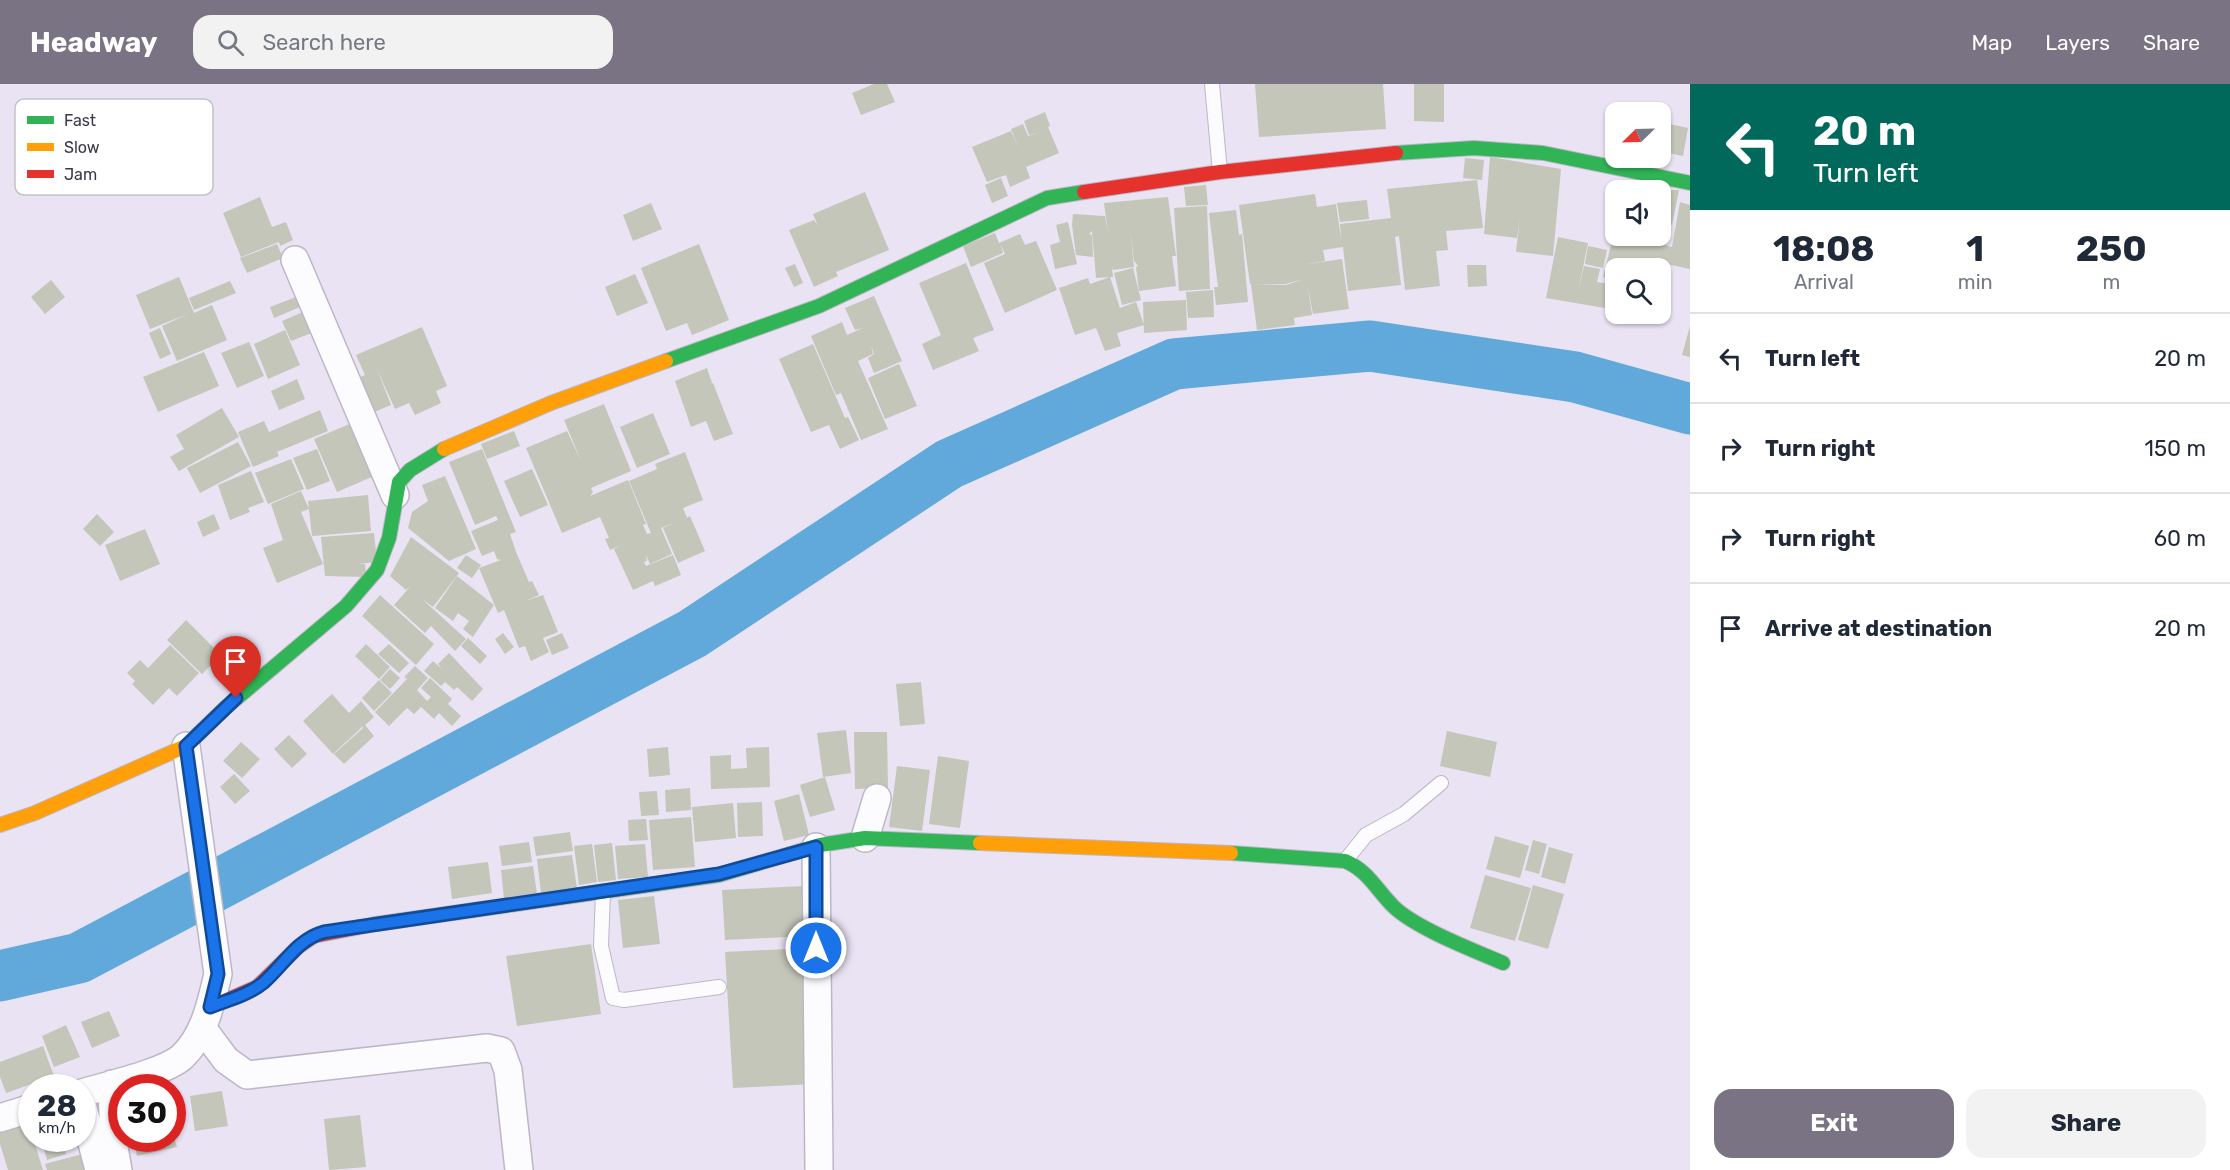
<!DOCTYPE html>
<style>
body{margin:0;font-family:Rubik,sans-serif;background:#f2f2f3;color:#1f2937;height:100vh;display:flex;flex-direction:column;font-size:22px;white-space:nowrap}
*{box-sizing:border-box;margin:0}
p{font-size:20px;color:#747a83}
.icon{flex:none;width:33px;height:33px;fill:none;stroke:currentColor;stroke-width:2;stroke-linecap:round;stroke-linejoin:round}
.map{position:relative;flex:1;overflow:hidden}
.panel{display:flex;flex-direction:column;background:#fff;width:540px}
.panel>*{flex:none}
.hud{background:#00695c;color:#fff;overflow:hidden}
.needle{width:39px;rotate:247deg}
.tools{position:absolute;left:1605px;top:18px;display:grid;gap:12px}
.tools a{display:grid;place-items:center;width:66px;height:66px;border-radius:12px;background:#fff;box-shadow:0 2px 4px #0004;font-size:30px}
.speed{position:absolute;left:18px;top:990px;display:flex;gap:12px;font-size:30px;font-weight:700;text-align:center}
.speed>*{display:grid;place-content:center;width:78px;height:78px;border-radius:50%;background:#fff;box-shadow:0 2px 4px #0004;line-height:1}
.speed small{font-size:15px;font-weight:400}
.speed .limit{border:9px solid #d22;background:#fff;color:#111}
.pin{position:absolute;display:grid;place-items:center;width:51px;height:51px;color:#fff;margin:-62px -26px;border-radius:50% 50% 50% 0;rotate:-45deg;box-shadow:0 0 6px #0007}
.pin .icon{rotate:45deg}
.me{position:absolute;width:66px;margin:-33px;rotate:0deg;stroke-linejoin:round;filter:drop-shadow(0 0 4px #0008)}
.turn{display:flex;align-items:center;gap:21px;height:126px;padding:0 24px;font-size:27px}
.turn .icon{width:78px;height:78px;stroke-width:2.5}
.turn b{display:block;font-size:42px;line-height:51px}
.eta{display:flex;justify-content:space-evenly;align-items:center;height:102px;text-align:center}
.eta b{font-size:36px;font-weight:700;line-height:42px}
.primary-button{display:flex;gap:12px;margin-top:auto;padding:12px 24px}
.primary-button a{flex:1;height:69px;border-radius:18px;background:#797384;color:#fff;font-size:24px;font-weight:700;line-height:69px;text-align:center}
.primary-button a+a{background:#f2f2f3;color:#1f2937}
ul{padding:0;list-style:none}
li{display:flex;align-items:center;gap:18px;height:90px;padding:0 24px;border-top:2px solid #e0e1e3}
li div{flex:1}
li b{display:block;font-size:22px}
li em{font-style:normal}
header{display:flex;align-items:center;gap:36px;box-sizing:border-box;height:84px;padding:0 30px;background:#797384;color:#fff}
header strong{font-size:28px}
nav{display:flex;gap:33px;margin-inline-start:auto;font-size:21px}
.search{width:420px;height:54px;background:#f2f2f3;display:flex;align-items:center;gap:15px;box-sizing:border-box;padding:0 21px;border-radius:18px;color:#747a83;font-size:22px}
main{display:flex;flex:1;min-height:0}
.map>svg:first-child{display:block}
</style>
<header>
<strong>Headway</strong>
<div class="search"><svg class="icon" aria-label="search" viewBox="0 0 24 24"><circle cx="10" cy="10" r="6"/><path d="M15 15l6 6"/></svg>Search here</div>
<nav><a>Map</a><a>Layers</a><a>Share</a></nav>
</header>
<main>
<div class="map">
<svg width="1690" height="1086" viewBox="0 0 1690 1086">
<rect width="100%" height="100%" fill="#e9e3f3"/>
<g fill="none" stroke-linecap="round" stroke-linejoin="round">
<path stroke="#60a9da" stroke-width="51" d="M0,892l79,-18 613,-324 257,-170 225,-100 196,-18 205,31 115,32"/>
</g>
<path fill="#c3c6b9" d="M874,0h13l8,18 -34,13 -9,-22z
M1255,0h128l3,45 -127,8z
M1414,0h30v38l-30,-1z
M1045,28l5,14 -2,1 11,26 -33,14 4,11 -20,9 -4,-12 -19,7 -15,-35 39,-16 8,18 -8,-20 12,-5 5,12 9,-3 -8,2 -5,-14z
M1660,38l28,6 -5,28 -23,-5z
M1490,73l71,12 -8,87 -37,-4 4,-35 -3,21 -33,-4z
M1465,74l19,2 -2,20 -19,-2z
M1001,94l7,18 -16,7 -7,-18z
M1477,96l6,48 -37,3 2,19 -12,1 4,35 -35,4 -6,-54 -4,1 6,48 -53,6 -5,-44 -20,3 2,11 -24,4 41,-6 7,50 -36,5 -5,-27 4,28 -18,3 1,7 -38,5 -6,-46 35,1 18,-6 -19,5h-35l-11,-79 76,-11 2,13 19,-3 5,35 -1,-15 51,-6 -4,-29z
M1206,101l2,20 -22,1 -2,-19z
M1660,106h19l-7,35 -12,-2z
M865,108l24,58 -53,22 2,4 -24,11 -25,-57 25,-10 4,6 -5,-12z
M260,113l12,30 14,-5 7,18 -13,6 -1,-4 -38,15 -18,-44z
M1168,113l8,59h-4l4,30 -37,5 -3,-24 2,-1 -4,-5 -4,-33 4,39 -21,3 -1,-3 1,10 -17,1 -4,-47 -3,3 3,1 1,22 -17,-2 -4,-30 1,-11 32,2 3,16 -4,-29z
M1367,116l2,19 -29,3 -3,-19z
M1680,118l10,3v64l-23,-5 -1,6 -24,-7 -2,5h-24v12l-13,-3 12,-48 1,7h44v-12l5,2 -5,18 12,3z
M651,119l11,26 -29,12 -10,-26z
M1207,122l3,83 -31,2 -5,-83z
M1236,126l3,25 3,-1 6,68 -32,3 -2,-18h4l-9,-74z
M1068,138l9,42 -22,5 -5,-24 10,-3 -4,-17z
M995,149l4,10 21,-9 5,11 11,-4 21,49 -52,23 -21,-50 21,-9 -4,-9 2,8 -32,14 -8,-21z
M1558,153l30,6 -10,49 6,-26 16,3 -3,13 13,2 -5,24 -59,-10z
M277,160l6,14 -36,15 -7,-15z
M699,160l30,76 -37,15 -5,-12 -21,8 -25,-63z
M1588,162l19,4 -4,18 -18,-4z
M966,179l28,67 -21,8 6,13 -46,19 -11,-26 19,-9 -22,-52z
M795,180l8,19 -9,4 -9,-19z
M1467,181h19l1,21 -19,1z
M1133,184l8,32 -19,5 -8,-32z
M635,190l13,29 -31,13 -12,-29z
M179,193l15,36 18,-8 15,35 -50,21 -15,-35 26,-12 -38,15 -14,-34z
M1110,193l10,31 16,-6 8,23 -27,8 4,13 -16,5 -9,-23 -21,7 -16,-47 29,-10 2,6z
M51,196l14,17 -20,17 -14,-17z
M230,197l6,12 -42,17 -5,-12z
M1213,206l1,27 -26,1 -2,-26z
M874,212l28,65 -28,12 -6,-15 6,-4 -3,-8 2,8 -15,7 30,68 -27,11 -20,-47 -5,2 -25,-59 31,-14 5,13 16,-7 -8,2 -10,-22z
M296,213l4,10 -26,11 -4,-11z
M1186,216l1,30 -43,3 -1,-31z
M305,227l9,21 -23,9 -9,-20z
M1690,242v31l-8,-2z
M422,243l25,59 -11,5 5,12 -26,12 -6,-12 -14,6 -18,-40 14,36 -19,8 -16,-34 9,-4 -9,-20z
M160,244l11,26 -11,5 -11,-26z
M285,246l15,35 -32,14 -14,-35z
M249,258l15,34 -27,12 -16,-35z
M813,260l32,74 3,-1 11,23 -19,9 -11,-24 -18,7 -32,-73z
M204,268l15,34 -61,26 -15,-35z
M899,280l18,42 -32,13 -17,-41z
M707,284l5,15 -7,2 8,-2 20,51 -19,7 -8,-20 -15,6 -16,-46z
M297,295l8,20 -26,11 -8,-19z
M604,320l27,67 -40,17 2,4 -3,4 38,-16 18,44 -3,1 4,9 4,-1 -22,-52 28,-12 -2,-5 30,-12 18,48 -20,8 4,10 3,-2 15,35 -27,12 -15,-35 12,-6 -14,6 11,26 -22,10 -4,-9 1,6 -3,1 2,4 27,-11 8,20 -26,11 -2,-5 -20,9 -19,-41 7,-4 -11,5 -5,-11 4,-1 -9,-21 -38,16 -36,-85 41,-17 15,32 -18,-43z
M222,324l17,29 -60,34 -9,-14 14,-8 -8,-14z
M320,326l8,21 -51,21 2,4 -26,11 -15,-35 26,-11 5,11z
M653,329l17,41 -33,14 -17,-41z
M359,336l22,53 -44,19 -23,-53z
M514,347l6,15 -33,13 -6,-15z
M238,358l13,24 -51,27 -13,-25z
M317,365l13,32 -23,9 -14,-32z
M482,365l34,83 -6,2 6,18 13,30 3,-1 7,14 -14,6 18,-6 15,37 -15,6 6,14 -18,9 -6,-15 -6,2 -15,-38 -6,3 -19,-45 22,-8 -4,-1 -3,-8 -12,5 -11,-25 27,-11 -2,-4 -21,9 -26,-63z
M291,375l13,30 -36,15 -13,-31z
M532,385l16,36 -28,12 -16,-36z
M251,387l13,31 -16,6 2,4 -20,8 -12,-35z
M445,392l31,73 -27,12 -41,-33 4,-16 16,-11 -6,-16z
M301,407l8,18 -8,3 22,52 -46,19 -14,-35 20,-8 -12,-36z
M368,411l3,36 -59,5 -4,-35z
M97,430l17,18 -14,14 -17,-17z
M214,430l6,15 -17,8 -6,-15z
M145,445l15,35 -40,17 -15,-36z
M374,449l3,29 -19,2h7l1,13 -41,-1 -4,-39z
M411,453l48,36 -26,34 -11,-8 44,40 -11,12 -24,-25 -6,7 -31,-28 16,-18 -4,3 -16,-14z
M466,471l15,10 -9,13 -15,-10z
M457,492l37,29 -21,32 -10,-8 6,-8 -11,-8 -5,8 -18,-13z
M380,511l54,49 -18,21 -54,-49z
M186,536l35,35 -19,19 -35,-34z
M503,549l11,14 -9,7 -10,-15z
M562,549l7,15 -17,7 -6,-15z
M468,554l19,18 -7,8 -19,-18z
M366,560l24,23 -11,12 -24,-23z
M389,560l20,19 -10,10 -21,-19z
M170,561l29,28 -22,23 -8,-8 -16,17 -21,-21 3,-3 -8,-8 13,-13 8,8z
M449,569l34,36 -11,12 -15,-14 -3,3 -9,-8 -4,4 -17,-15 9,-10 10,9 -5,-6z
M415,582l13,12 -11,12 10,11 4,-4 -10,-9 9,-10 22,21 -4,5 13,12 -9,10 -13,-13 -5,6 -13,-12 -7,7 -7,-6 -18,18 -14,-14 32,-33 -3,-2z
M390,585l10,9 -10,11 -10,-9z
M379,596l13,13 -18,18 -12,-13z
M921,598l4,42 -25,2 -4,-42z
M332,610l17,19 12,-12 13,16 -9,8 9,11 -30,28 -10,-10 29,-26 -4,-6 3,5 -29,27 -30,-33z
M846,646l5,43 -28,4 -6,-44z
M1447,647l50,11 -7,35 -50,-11z
M854,648h33l1,56 -33,1z
M289,651l18,19 -15,14 -18,-19z
M241,658l19,17 -18,19 -19,-17z
M668,663l2,28 -21,2 -2,-28z
M769,663l1,40 -59,2 -1,-33 21,-1v14l16,-1 -1,-20z
M938,672l31,5 -9,67 -31,-4z
M897,682l33,4 -8,61 -33,-4z
M234,690l16,17 -15,13 -15,-17z
M825,693l10,33 -25,7 -10,-32z
M690,704l1,22 -25,2 -1,-22z
M657,707l2,24 -18,1 -2,-24z
M799,710l10,41 -25,6 -10,-40z
M762,718l1,34 -25,1 -1,-34z
M733,719l3,35 -41,4 -3,-35z
M691,733l4,50 -42,3 -4,-50z
M646,735l2,21 -19,1 -1,-21z
M570,748l3,19 -37,5 -3,-19z
M1495,752l34,10 -9,32 -34,-9z
M1533,756l14,4 -8,30 -14,-4z
M529,758l3,20 -30,4 -3,-20z
M612,759l4,37 -18,2 -4,-37z
M592,760l5,38 -18,3 -5,-39z
M645,760l3,33 -30,2 -3,-33z
M1549,763l24,7 -8,30 -24,-7z
M572,771l5,33 -36,5 -4,-34z
M488,778l4,31 -40,6 -4,-32z
M533,782l4,28 -33,5 -3,-29z
M1485,791l46,13 -16,53 -45,-13z
M1533,801l31,9 -16,55 -30,-9z
M804,802l3,50 -82,4 -3,-50z
M654,812l6,48 -37,4 -5,-48z
M591,860l10,70 -84,12 -11,-70z
M808,864l7,136 -82,4 -8,-136z
M109,927l11,25 -28,12 -11,-26z
M66,941l14,32 -26,10 -12,-31z
M43,962l11,30 -48,17 -6,-16v-15z
M222,1007l6,35 -33,5 -5,-35z
M360,1031l6,52 -37,3 -5,-51z
M28,1037l15,49h-35l-8,-26v-14z
M173,1050l4,13 -40,9 -4,-18h39z
M41,1054h21l4,16 -19,6z
M86,1069l5,17h-44l-2,-6z"/>
<g fill="none" stroke-linecap="round" stroke-linejoin="round">
<defs>
<path id="lane" d="M1212,0l8,88
M1345,777l21,-26 38,-21 37,-31
M603,809l-2,53 12,52 11,2 95,-13"/>
<path id="street" d="M295,176l100,235
M865,754l12,-40
M816,763l3,323
M203,945l23,31 21,15 240,-27 14,3 7,19 11,100
M112,1000l2,63 4,23
M82,1009c26,-8 81,-20 100,-36 23,-22 29,-54 36,-83l-32,-228
M82,1020l17,66
M0,1034l32,-10"/>
<path id="fast" d="M1396,69l78,-5 69,5 147,30
M666,277l153,-55 228,-108 37,-6
M224,625l122,-103 31,-36 12,-32 10,-56 11,-12 34,-21
M1231,769l114,8c25,11 31,29 50,47 23,21 78,42 108,55
M376,840l343,-49 101,-30 45,-7 115,5"/>
<path id="slow" d="M444,365l107,-46 115,-42
M0,741l35,-12 151,-67 38,-37
M980,759l251,10"/>
<path id="jam" d="M1084,108l136,-20 176,-19
M211,923l46,-20 41,-40 16,-11 62,-12"/>
</defs>
<use href="#lane" stroke="#bcb7c6" stroke-width="16"/>
<use href="#street" stroke="#bcb7c6" stroke-width="30"/>
<use href="#fast" stroke="#bcb7c6" stroke-width="16"/>
<use href="#slow" stroke="#bcb7c6" stroke-width="16"/>
<use href="#jam" stroke="#bcb7c6" stroke-width="16"/>
<use href="#lane" stroke="#fcfbfd" stroke-width="14"/>
<use href="#street" stroke="#fcfbfd" stroke-width="27"/>
<use href="#fast" stroke="#30b455" stroke-width="14"/>
<use href="#slow" stroke="#ff9f0a" stroke-width="14"/>
<use href="#jam" stroke="#e5322d" stroke-width="14"/>
</g>
<g fill="none" stroke-linecap="round" stroke-linejoin="round">
<defs>
<path id="route" d="M236,614l-50,48 32,228 -8,33c18,-7 38,-12 53,-24 21,-18 33,-43 61,-51l395,-58 97,-27v101"/>
</defs>
<use href="#route" stroke="#114b97" stroke-width="15"/>
<use href="#route" stroke="#1a73e8" stroke-width="10"/>
</g>
<rect x="15" y="15" width="198" height="96" rx="9" fill="#fff" stroke="#c4c3c8" stroke-width="1.5"/>
<rect x="27" y="32" width="27" height="8" fill="#30b455"/>
<rect x="27" y="59" width="27" height="8" fill="#ff9f0a"/>
<rect x="27" y="86" width="27" height="8" fill="#e5322d"/>
<g font-size="16" fill="#3c3648">
<text x="64" y="42">Fast</text>
<text x="64" y="69">Slow</text>
<text x="64" y="96">Jam</text>
</g>
</svg>
<div class="tools">
<a><svg class="needle" viewBox="-14 -14 28 28"><path d="M0-13l5 13h-10z" fill="#e53935"/><path d="M0 13l5-13h-10z" fill="#747a83"/></svg></a>
<a><svg class="icon" aria-label="sound" viewBox="0 0 24 24"><path d="M4 9h4l5-4v14l-5-4H4zM17 9q2 3 0 6"/></svg></a>
<a><svg class="icon" aria-label="search" viewBox="0 0 24 24"><circle cx="10" cy="10" r="6"/><path d="M15 15l6 6"/></svg></a>
</div>
<div class="speed"><div>28<small>km/h</small></div><div class="limit">30</div></div>
<div class="pin" style="left:236px;top:614px;background:#d93025"><svg class="icon" aria-label="arrive" viewBox="0 0 24 24"><path d="M6 21V4h12l-3 4 3 4H6"/></svg></div>
<svg class="me" style="left:816px;top:864px" viewBox="-20 -20 40 40"><circle r="17" fill="#1a73e8" stroke="#fff" stroke-width="3"/><path d="M0-11L8 9 0 5-8 9z" fill="#fff"/></svg>
</div>
<section class="panel">
<div class="hud">
<div class="turn"><svg class="icon" aria-label="left" viewBox="0 0 24 24"><path d="M17 20v-9H6M10 6l-5 5 5 5"/></svg><div><b>20 m</b>Turn left</div></div>
</div>
<div class="eta">
<div><b>18:08</b><p>Arrival</p></div>
<div><b>1</b><p>min</p></div>
<div><b>250</b><p>m</p></div>
</div>
<ul>
<li><svg class="icon" aria-label="left" viewBox="0 0 24 24"><path d="M17 20v-9H6M10 6l-5 5 5 5"/></svg><div><b>Turn left</b></div><em>20 m</em></li>
<li><svg class="icon" aria-label="right" viewBox="0 0 24 24"><path d="M7 20v-9h11M14 6l5 5-5 5"/></svg><div><b>Turn right</b></div><em>150 m</em></li>
<li><svg class="icon" aria-label="right" viewBox="0 0 24 24"><path d="M7 20v-9h11M14 6l5 5-5 5"/></svg><div><b>Turn right</b></div><em>60 m</em></li>
<li><svg class="icon" aria-label="arrive" viewBox="0 0 24 24"><path d="M6 21V4h12l-3 4 3 4H6"/></svg><div><b>Arrive at destination</b></div><em>20 m</em></li>
</ul>
<div class="primary-button"><a>Exit</a><a>Share</a></div>
</section>
</main>
